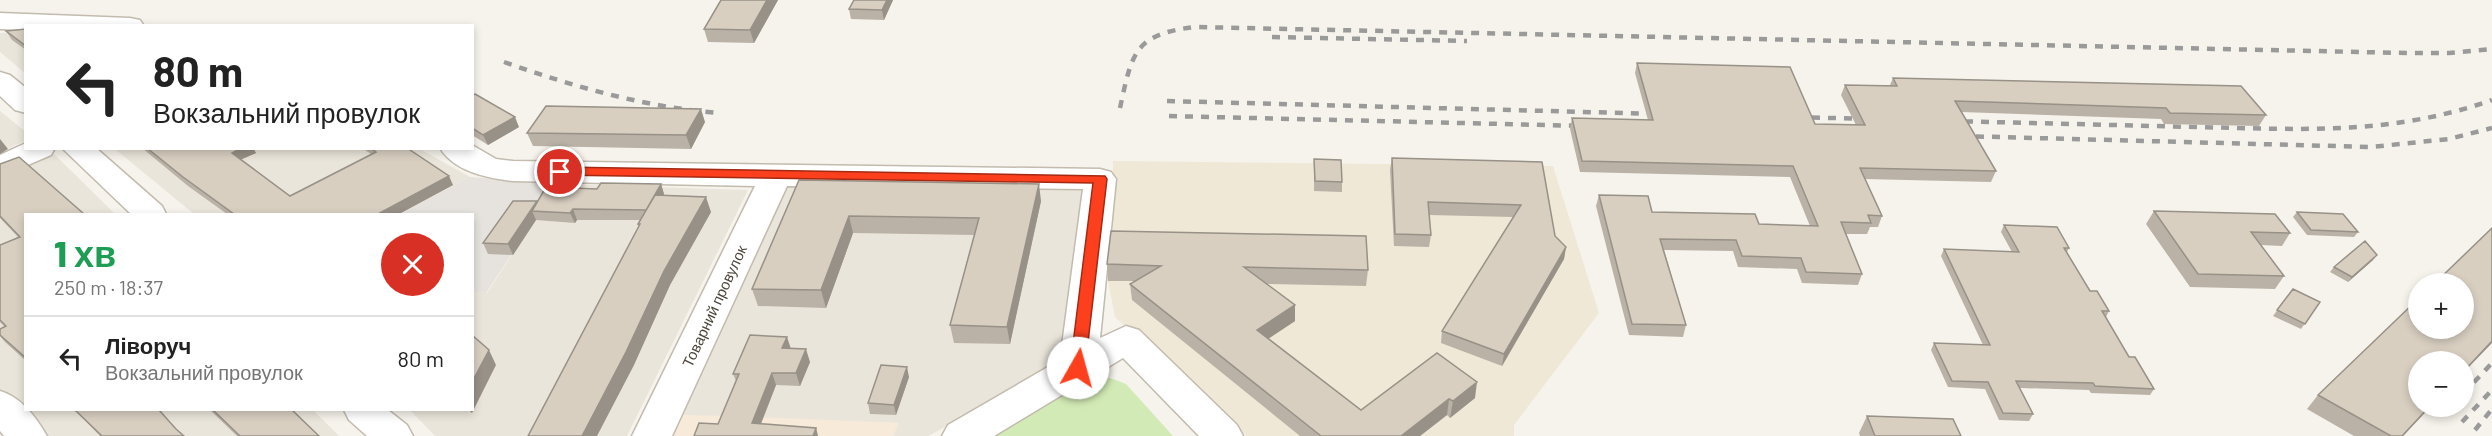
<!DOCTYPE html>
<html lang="uk">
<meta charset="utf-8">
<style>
body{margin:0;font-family:Barlow,sans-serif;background:#f2f2f2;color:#222;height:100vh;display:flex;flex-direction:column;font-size:22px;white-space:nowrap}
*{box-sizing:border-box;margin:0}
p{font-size:20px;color:#767676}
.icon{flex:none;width:33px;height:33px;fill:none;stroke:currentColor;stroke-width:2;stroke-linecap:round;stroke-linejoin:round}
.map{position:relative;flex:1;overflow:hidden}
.drawer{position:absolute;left:24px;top:213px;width:450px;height:198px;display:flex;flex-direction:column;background:#fff;border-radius:0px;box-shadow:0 3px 9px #0003}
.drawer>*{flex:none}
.top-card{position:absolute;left:24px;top:24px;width:450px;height:126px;border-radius:0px;box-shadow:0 3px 9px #0003;background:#fff;color:#222;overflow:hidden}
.tools{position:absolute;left:2408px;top:273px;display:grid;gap:12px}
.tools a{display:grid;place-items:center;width:66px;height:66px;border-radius:50%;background:#fff;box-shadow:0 3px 9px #0003;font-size:30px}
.pin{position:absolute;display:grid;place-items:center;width:51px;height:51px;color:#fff;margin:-26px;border:3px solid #fff;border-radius:50%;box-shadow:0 2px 6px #0007}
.me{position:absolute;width:66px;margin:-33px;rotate:7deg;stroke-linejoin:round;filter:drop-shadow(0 0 4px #0008)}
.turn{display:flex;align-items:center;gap:21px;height:126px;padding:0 30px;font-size:27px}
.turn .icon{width:78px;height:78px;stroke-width:2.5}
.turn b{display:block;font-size:42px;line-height:51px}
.round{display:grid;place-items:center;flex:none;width:63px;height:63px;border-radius:32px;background:#f2f2f2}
.head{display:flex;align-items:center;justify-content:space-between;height:102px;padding:0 30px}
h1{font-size:36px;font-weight:800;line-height:45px;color:#1e9e55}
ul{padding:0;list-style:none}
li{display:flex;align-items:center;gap:18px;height:84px;padding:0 30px;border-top:2px solid #e0e0e0}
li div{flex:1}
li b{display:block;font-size:22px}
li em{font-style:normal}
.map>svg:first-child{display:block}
</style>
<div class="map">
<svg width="2492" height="436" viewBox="0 0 2492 436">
<rect width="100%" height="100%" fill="#f6f3ec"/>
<path fill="#eae5da" d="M25,32v41l-25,-21v-19z
M0,111l26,21 -1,9 -25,11z
M115,149h305l50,28 -71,37h-205z
M51,151l64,63h-89v196h287l26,26h-304l-35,-40v-224z
M558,184l190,6 -121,246h-192l-25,-26h62l1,-118 14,1z
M776,184h314l-29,181 -133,71h-35l5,-13 -228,-8z"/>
<path fill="#f7ead8" d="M670,415l61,1 168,7 -6,13h-234z"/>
<path fill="#e6e2dd" d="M470,177l88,7 -72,109 -13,-1 -1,-78h-73z"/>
<path fill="#efe8d6" d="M1113,161l440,5 46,147 -85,112v11h-267l-132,-119 -7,-36 5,-34z"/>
<path fill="#d2eab5" d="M1083,376l27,2 16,6 47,52h-198z"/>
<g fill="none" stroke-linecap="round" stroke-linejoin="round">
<defs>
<path id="minor" d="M0,13l130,5 10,2 4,6h-118v4l-26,-1z
M0,72l10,3 16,13v25l-11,-3 -15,-14z
M26,143v5h29l-4,7 -51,22v-22z
M472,145l24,14 17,2 587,8 11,3 5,7 -16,159 26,-12 13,4 98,95 6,11h-44l-76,-78 -129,78h-52l6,-11 112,-65 23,-171 -296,-3 -115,250h-40l123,-250 -242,-5c-26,-3 -58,-9 -73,-33h32z
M62,148h34l66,58 4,8h-35z
M0,391c21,6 36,26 47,45h-43l-4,-5z
M344,410h44l19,15 6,11h-46l-18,-16z"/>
</defs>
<use href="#minor" stroke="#c2bbae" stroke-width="3"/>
<use href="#minor" fill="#fff" fill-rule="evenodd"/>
<path stroke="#9a9a9a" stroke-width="4.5" stroke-dasharray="8 8" stroke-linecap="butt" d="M1272,37l195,4
M504,62c71,25 140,45 215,51
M1167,101l495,13
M1120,108c12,-55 14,-74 75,-81l1212,26h42l43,-4
M1169,116l417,10
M1796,117l72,2
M1949,121c82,2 164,4 246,6 105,2 195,9 297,-27
M1960,136l411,11 78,-8 43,-11
M2463,394l29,-31
M2445,413l6,-7
M2462,422l30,-32
M2475,430l17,-21"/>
</g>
<path fill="#bab2a6" d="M721,0h57l-24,43 -46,-1 -4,-13z
M893,0l-9,20 -33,-1 -2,-10z
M26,29v21l-14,-10 -6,-9z
M1637,63l178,61 41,1 -15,-30 4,-10h45l3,-7 373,37 -7,11 -95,-2 -3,-5 -200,-7 35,59 -5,11 -126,-3 17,37 -4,11h-8l-3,7h-22l17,40 -4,11 -56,-2 -5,-14 -59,-2 -5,-16 -69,-1 22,75 -3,12 -54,-2 -33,-129 3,-11 53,17 107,12 51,2 -20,-49 -210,-5 -10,-43 2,-11 76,2 -13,-47z
M472,95l47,32 -31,18 -16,-10z
M705,122l-14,27 -158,-3 -6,-13z
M142,148h111l3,5 -15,6 49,37 81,-42 -9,-6h45l46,37 -54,29h-172l-39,-28z
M1392,158l150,4 13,74 11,11 -2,12 -62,107 -61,-23 1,-12 71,-114 -84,-2 2,20 -2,12 -35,-1 -4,-76z
M1314,159l28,23v10l-28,-1z
M0,164l26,50v147l-21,-19 -5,-6v-7l5,-2 -5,-5v-77l18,-8 -18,-19z
M799,180l242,21 -31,143 -56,-1 -4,-18 24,-90 -121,-2 -27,75 -68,-2 -6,-17z
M661,184l3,10v1l47,17 -41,73 -37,82 5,-141v-2l2,-4h-63l-2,3 -39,-3 -23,35 -25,-1 -5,-11 54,-42 60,-12z
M2154,211l136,22 -8,13 -21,-1 23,31 -9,13 -85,-2 -44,-63z
M2297,212l61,20 -4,5 -47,-2 -14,-18z
M2004,225l65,23 -2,4 23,39 19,20 -3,6 23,40 25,32 -4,6 -59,-2 -2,-3 -69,-2 13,26 -4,7 -30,-1 -14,-31 -37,-2 -17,-37 3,-7 49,2 -42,-89 3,-7 68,3 -11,-20z
M2373,260l-25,22 -18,-10 4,-5z
M1107,264l261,6 -2,16 -100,-2 29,21v16l-27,18 93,71 76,-57 38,45 -25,20 -3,-3 -27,21h-120l-168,-136 -2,-16 5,-3h-27z
M2293,289l27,13 -19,27 -28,-13z
M791,349l19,13 -10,24 -24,-1 -15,39 55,4 2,8h-124l24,-12 18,-43 -3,-7z
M909,377l-13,38 -26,-1 -2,-11z
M2318,395l113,11 -28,30h-49l-47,-27z
M75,410h84l17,19 8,7h-84z
M210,410h82l27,26h-82z
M1867,416l94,20h-101l-1,-3z"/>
<path fill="#979187" d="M767,0h11l-24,43 -4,-13z
M887,0h6l-9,20 -2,-10z
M701,109l4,13 -14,27 -5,-14z
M515,117l4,10 -31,18 -5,-10z
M0,139l8,10 -8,5z
M241,148h12l3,5 -18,8 -6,-8z
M449,176l4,9 -54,29h-21z
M661,184l3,10 -14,27 -4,-11z
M1039,184l2,17 -31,143 -3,-17z
M706,197l5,15 -41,73 -37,82 -36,69h-15l82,-165z
M537,201l-5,10 4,9 -23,35 -5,-11z
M573,209l4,11 -2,3 -5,-10z
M849,216l4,17 -27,75 -5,-18z
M1566,247l-2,12 -62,107 2,-12z
M2377,255l-4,5 -25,22 4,-5z
M1295,305v16l-38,25v-16z
M787,337l4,12 -9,-1z
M2492,341v2l-29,30v-1z
M806,349l4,13 -10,24 -4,-13z
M489,350l7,15 -24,48 -3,-3h3v-28z
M907,367l2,10 -13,38 -2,-10z
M772,373l4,12 -20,51 -4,-13z
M1477,382l-2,16 -25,20 3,-17z
M1449,399l-2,16 -27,21h-19z
M2430,406h1l-28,30h-1z
M816,428l2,8h-5z"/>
<path fill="#d8cfc1" stroke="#979187" stroke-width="1.5" d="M721,0h46l-17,30 -46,-1z
M854,0h33l-5,10 -33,-1z
M26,29v17l-20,-15z
M1637,63l153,4 25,57 50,1 -20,-40 52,1 -4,-8 348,8 25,29 -96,-2 -4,-5 -211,-7 41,70 -136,-3 22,48 -14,-1 3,8 -30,-1 21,52 -56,-2 -5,-14 -59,-2 -6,-16 -76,-1 26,86 -54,-1 -33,-129 49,1 4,16 103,2 4,10 59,2 -25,-60 -211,-5 -10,-43 81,2z
M475,94l40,23 -32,18 -11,-7v-33z
M546,106l155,3 -15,26 -159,-2z
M147,148h94l-9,5 58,43 86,-44 -5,-4h36l42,28 -71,38h-144l-51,-37z
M19,157l65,57h-58v144l-26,-23v-6l6,-3 -6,-6v-75l20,-8 -20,-21v-52z
M1392,158l150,4 13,74 11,11 -62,107 -62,-23 79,-126 -93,-3 3,33 -36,-1z
M1314,159l27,1 1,22 -27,-1z
M799,180l240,4 -32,143 -57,-2 29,-107 -130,-2 -28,74 -69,-1z
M601,183l60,1 -15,26 -73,-1 -3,4 -38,-2 14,-24 51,2z
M655,195l51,2 -42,74 -38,81 -44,84h-54l112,-212h-2z
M513,201h24l-29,43 -25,-1z
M2154,211l121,3 15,19 -39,-1 33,44 -86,-2z
M2297,212l46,2 15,18 -47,-2z
M2004,225l53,2 12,21h-5l26,43h7l12,20h-7l27,46h6l19,32 -59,-3 -2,-3 -77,-2 17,33 -30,-1 -15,-31 -36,-1 -18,-38 56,2 -46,-96 75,3z
M2492,228v113l-29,31v-10h-45v44h12l-28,30h-11l-73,-41 100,-96v29h45v-44h-29z
M1111,231l255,5 2,34 -124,-3 51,38 -38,25 104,80 76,-57 40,29 -24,19 -4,-2 -48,37h-80l-191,-152 31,-18 -54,-2z
M2365,241l12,14 -25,22 -18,-10z
M2293,289l27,13 -15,22 -28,-14z
M472,335l17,15 -17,32z
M750,335l37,2 -5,11 24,1 -10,24h-24l-20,50 64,5 -3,8h-119l5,-13 19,1 21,-50h-6z
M881,365l26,2 -13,38 -26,-2z
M75,410h84l17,19 8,7h-82z
M213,410h79l27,26h-79z
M1867,416l86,3 8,17h-86z"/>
<path fill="#fc3f1d" stroke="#a42913" stroke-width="1.5" d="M560,167l545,9 2,3 -22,189 -2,4h-11l-2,-4 23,-185 -537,-8 -2,-3z"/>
<g text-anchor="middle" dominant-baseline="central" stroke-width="5" stroke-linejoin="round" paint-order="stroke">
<g font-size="15" fill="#4b4439" stroke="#fff">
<text transform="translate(714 306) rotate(-65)">Товарний провулок</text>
</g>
</g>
</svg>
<div class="tools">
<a>+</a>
<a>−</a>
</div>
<div class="pin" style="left:560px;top:172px;background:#d93025"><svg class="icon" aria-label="arrive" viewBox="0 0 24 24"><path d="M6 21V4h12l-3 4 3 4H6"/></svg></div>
<svg class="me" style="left:1078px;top:368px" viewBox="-20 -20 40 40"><circle r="19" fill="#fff"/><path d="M0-13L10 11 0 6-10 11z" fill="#fc3f1d"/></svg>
<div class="top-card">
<div class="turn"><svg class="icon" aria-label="left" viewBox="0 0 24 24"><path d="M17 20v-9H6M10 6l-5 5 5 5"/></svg><div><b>80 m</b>Вокзальний провулок</div></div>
</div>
<section class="drawer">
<div class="head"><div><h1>1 хв</h1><p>250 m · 18:37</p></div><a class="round" style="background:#d93025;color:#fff"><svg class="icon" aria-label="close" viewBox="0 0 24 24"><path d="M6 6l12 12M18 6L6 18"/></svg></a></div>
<ul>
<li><svg class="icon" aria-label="left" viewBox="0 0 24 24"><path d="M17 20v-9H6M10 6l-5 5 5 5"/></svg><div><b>Ліворуч</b><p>Вокзальний провулок</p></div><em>80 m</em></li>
</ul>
</section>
</div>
